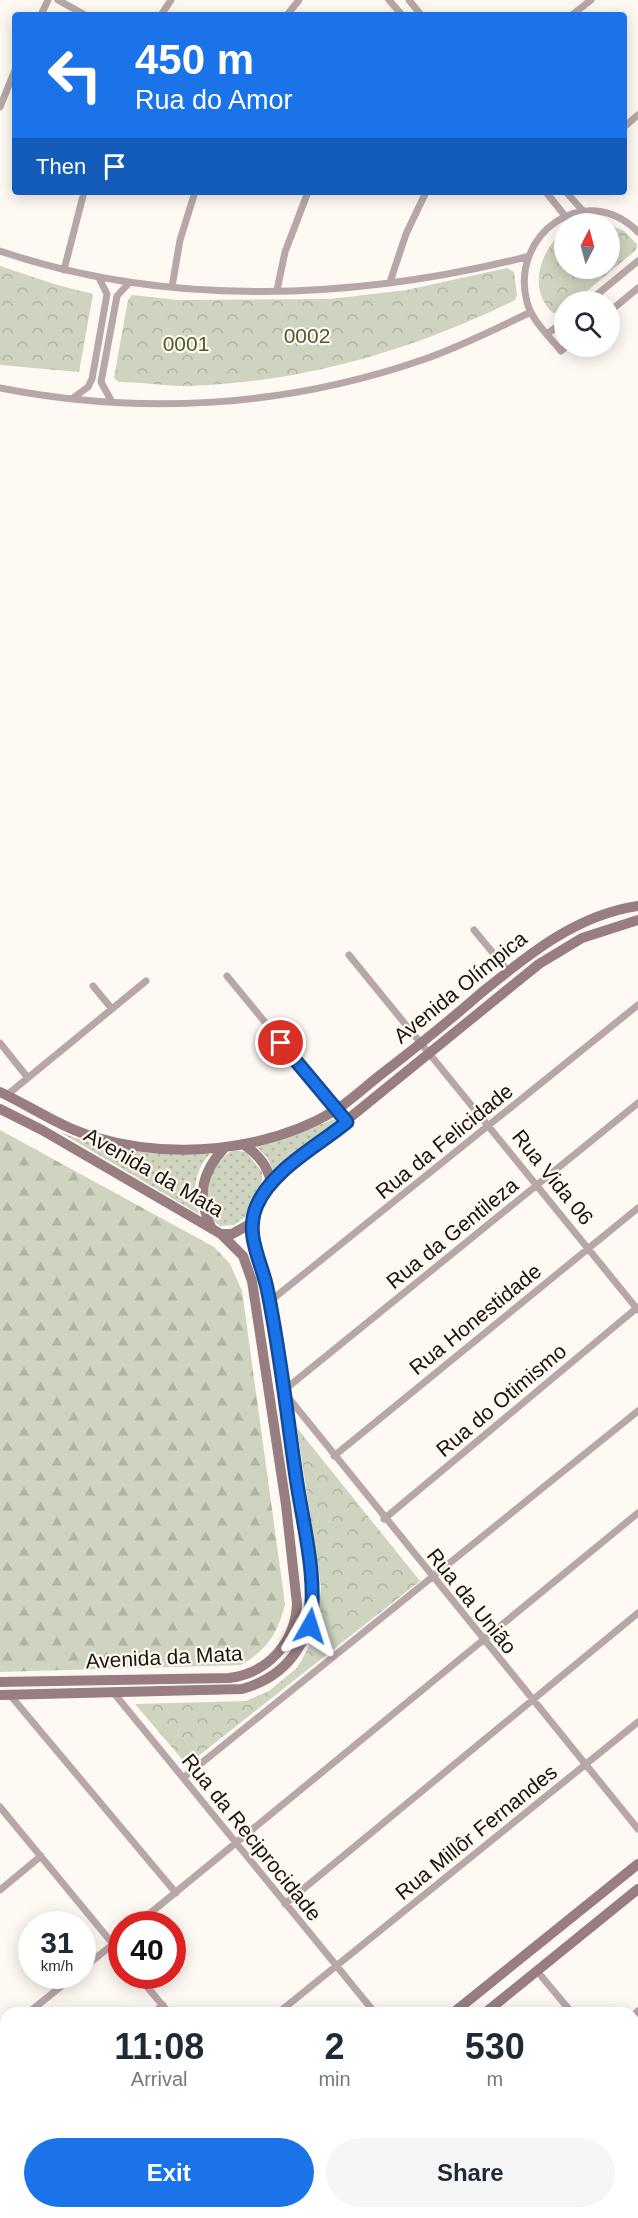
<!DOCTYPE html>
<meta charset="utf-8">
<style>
body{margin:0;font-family:Helvetica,sans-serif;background:#f6f6f7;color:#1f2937;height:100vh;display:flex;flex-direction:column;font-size:22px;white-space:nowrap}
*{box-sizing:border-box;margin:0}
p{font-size:20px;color:#747a83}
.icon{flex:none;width:33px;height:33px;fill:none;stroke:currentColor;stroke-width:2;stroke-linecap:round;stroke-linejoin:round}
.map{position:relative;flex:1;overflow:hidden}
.panel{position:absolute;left:0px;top:2007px;width:639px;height:212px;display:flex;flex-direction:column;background:#fff;border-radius:18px 18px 0 0;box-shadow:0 3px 15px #0003}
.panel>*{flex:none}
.top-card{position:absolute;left:12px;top:12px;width:615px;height:183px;border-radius:6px;box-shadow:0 3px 15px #0003;background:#1a73e8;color:#fff;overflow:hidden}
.needle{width:39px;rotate:6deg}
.fabs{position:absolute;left:554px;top:213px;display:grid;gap:12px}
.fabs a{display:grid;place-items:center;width:66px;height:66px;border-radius:50%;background:#fff;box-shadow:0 3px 15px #0003;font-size:30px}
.speed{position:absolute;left:18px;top:1911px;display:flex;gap:12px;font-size:30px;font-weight:700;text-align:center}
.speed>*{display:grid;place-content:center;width:78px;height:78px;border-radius:50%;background:#fff;box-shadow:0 3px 15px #0003;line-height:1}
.speed small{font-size:15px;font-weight:400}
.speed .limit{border:9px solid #d22;background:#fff;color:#111}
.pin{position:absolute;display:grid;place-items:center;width:51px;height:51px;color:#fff;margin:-26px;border:3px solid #fff;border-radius:50%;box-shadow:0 2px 6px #0007}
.me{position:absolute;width:66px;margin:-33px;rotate:6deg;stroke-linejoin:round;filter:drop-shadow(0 0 4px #0008)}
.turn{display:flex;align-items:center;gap:21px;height:126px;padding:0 24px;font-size:27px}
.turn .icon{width:78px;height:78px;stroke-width:2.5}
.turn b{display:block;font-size:42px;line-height:51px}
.then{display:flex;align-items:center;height:57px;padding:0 24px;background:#0003;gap:12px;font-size:22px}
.eta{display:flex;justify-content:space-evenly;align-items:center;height:102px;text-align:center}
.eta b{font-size:36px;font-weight:700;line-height:42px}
.button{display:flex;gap:12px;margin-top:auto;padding:12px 24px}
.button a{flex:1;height:69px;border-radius:36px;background:#1a73e8;color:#fff;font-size:24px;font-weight:700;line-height:69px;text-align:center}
.button a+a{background:#f6f6f7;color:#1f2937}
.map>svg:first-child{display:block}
</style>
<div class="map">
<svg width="638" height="2218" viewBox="0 0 638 2218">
<defs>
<pattern id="grass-dots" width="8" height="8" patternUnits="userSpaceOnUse" patternTransform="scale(1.5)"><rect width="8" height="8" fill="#ced4bf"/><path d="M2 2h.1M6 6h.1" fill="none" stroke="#b0b5a3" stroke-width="1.8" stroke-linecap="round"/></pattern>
<pattern id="forest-firs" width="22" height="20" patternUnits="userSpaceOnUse" patternTransform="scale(1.5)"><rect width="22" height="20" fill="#ced4bf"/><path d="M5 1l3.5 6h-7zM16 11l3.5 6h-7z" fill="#b0b5a3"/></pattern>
<pattern id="park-crowns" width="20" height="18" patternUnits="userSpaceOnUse" patternTransform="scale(1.5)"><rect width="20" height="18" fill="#ced4bf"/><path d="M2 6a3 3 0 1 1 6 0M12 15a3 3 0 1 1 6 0" fill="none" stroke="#b0b5a3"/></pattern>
</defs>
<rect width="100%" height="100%" fill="#fff9f4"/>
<path fill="url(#grass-dots)" d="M334,1119l2,3 -5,5 -57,46 -6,-14 -11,-12 35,-11z
M58,1131c49,21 99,24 152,23 -16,16 -18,39 -11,60z
M233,1150l13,2 16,20v9l-17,36 -11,8 -14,1c-26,-19 -10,-63 13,-76z"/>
<path fill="url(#forest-firs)" d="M0,1130l214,117 16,17 12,27 43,313c-7,29 -18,46 -44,61l-241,7z"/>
<path fill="url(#park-crowns)" d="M609,225l15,6 13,13 -1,6 -61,51 -11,1 -2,10 -9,1c-26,-23 -13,-63 11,-82v37h45z
M0,266l57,19 36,9 -14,78 -79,-7z
M507,268l7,4 3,23 -2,5c-102,50 -214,83 -328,86 -22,0 -46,-4 -68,-4l-5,-4 14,-78 4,-5 46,5 152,-1 77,-9z
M297,1428l123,153 -233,184 -52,-61 111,-3 23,-10 28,-23 19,-34 5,-47z"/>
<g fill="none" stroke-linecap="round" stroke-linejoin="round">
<path stroke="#b8a7a9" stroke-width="7" d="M58,0l27,15
M389,0l13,15
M409,0l12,15
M41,15l7,-15
M161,15l10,-15
M287,15l12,-15
M572,15l19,-15
M0,107l15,-37
M624,127l14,-12
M546,192l19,24
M566,192l17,19
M0,251c168,57 355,49 526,6
M64,270l20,-78
M390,282l16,-48 20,-42
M172,287l8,-47 15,-48
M277,290l8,-38 23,-60
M588,302l50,-41
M609,312l29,-24
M547,334l17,-13
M567,346l-6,5c-12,-15 -29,-30 -34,-49 -18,-68 59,-123 111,-70
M0,388c141,28 286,19 422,-28 38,-13 73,-31 109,-48
M73,398l15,-11 4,-8 15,-85 -8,-16
M112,402l-11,-20 16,-86 12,-13
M474,930l34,41
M349,955l289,355
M227,976l120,146
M93,986l19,23
M0,1043l28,35
M7,1095l139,-114
M638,1103l-355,288 355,438
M269,1302l369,-297
M334,1456l304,-248
M384,1519l254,-212
M113,1692l262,321
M10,1695l166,198
M183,1778l455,-367
M0,1807l122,148
M0,1890l41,-34
M285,1904l353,-291
M137,1924l501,-411
M82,1969l40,-32
M537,1971l35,42
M138,1976l31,37
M28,2013l46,-37
M153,2013l10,-8
M278,2013l360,-291
M633,2016l5,-5
M0,2036l6,-5
M0,2060l6,7
M633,2085l5,6
M633,2121l5,-5"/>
<path stroke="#987e81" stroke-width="10" d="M0,1092c32,15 60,35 94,45 78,23 172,15 242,-27 15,-10 29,-23 43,-34 35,-27 69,-54 102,-83 47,-38 95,-78 157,-87
M0,1109l42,21 179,104 22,22 9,25 34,224 11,99c-2,39 -29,69 -68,74l-229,4
M243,1144c15,10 26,22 28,40
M212,1229c-16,-32 -11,-56 13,-82
M221,1234h11l20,-11
M0,1695l242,-6c50,-14 74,-55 70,-105l-43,-282 -17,-67 4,-28 7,-12 31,-32 245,-199 43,-26 56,-18
M453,2013l185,-149
M485,2013l153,-124"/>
</g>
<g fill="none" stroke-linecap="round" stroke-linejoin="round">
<defs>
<path id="route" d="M281,1043l66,79c-29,24 -74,47 -90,83 -13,29 4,55 10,83 13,62 20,127 29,189 7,48 22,101 14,149"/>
</defs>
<use href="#route" stroke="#114b97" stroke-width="15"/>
<use href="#route" stroke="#1a73e8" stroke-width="10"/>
</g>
<g text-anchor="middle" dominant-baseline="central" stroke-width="4.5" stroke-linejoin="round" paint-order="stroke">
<g font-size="21" fill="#515b27" stroke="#fff9f4">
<text x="307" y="335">0002</text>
<text x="186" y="343">0001</text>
</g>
<g font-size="21" fill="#1c1309" stroke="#fff9f4">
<text transform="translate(460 987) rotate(-39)">Avenida Olímpica</text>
<text transform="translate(444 1141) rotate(-39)">Rua da Felicidade</text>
<text transform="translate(154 1172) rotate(30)">Avenida da Mata</text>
<text transform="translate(553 1177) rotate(51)">Rua Vida 06</text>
<text transform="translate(452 1233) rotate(-39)">Rua da Gentileza</text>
<text transform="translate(475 1319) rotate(-39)">Rua Honestidade</text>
<text transform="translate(501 1400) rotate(-40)">Rua do Otimismo</text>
<text transform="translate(472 1601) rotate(51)">Rua da União</text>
<text transform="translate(164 1657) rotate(-3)">Avenida da Mata</text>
<text transform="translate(476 1832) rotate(-39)">Rua Millôr Fernandes</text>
<text transform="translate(252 1837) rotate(51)">Rua da Reciprocidade</text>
</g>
</g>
</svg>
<div class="fabs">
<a><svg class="needle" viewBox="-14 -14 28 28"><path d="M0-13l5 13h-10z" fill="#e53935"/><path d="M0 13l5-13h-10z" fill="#747a83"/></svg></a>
<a><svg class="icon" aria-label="search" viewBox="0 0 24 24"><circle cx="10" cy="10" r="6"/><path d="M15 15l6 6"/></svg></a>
</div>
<div class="speed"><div>31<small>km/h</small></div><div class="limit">40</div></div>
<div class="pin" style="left:281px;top:1043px;background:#d93025"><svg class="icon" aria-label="arrive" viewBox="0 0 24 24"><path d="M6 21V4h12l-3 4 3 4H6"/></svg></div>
<svg class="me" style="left:310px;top:1626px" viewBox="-20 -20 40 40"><path d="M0-17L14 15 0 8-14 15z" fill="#1a73e8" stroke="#fff" stroke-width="4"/></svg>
<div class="top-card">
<div class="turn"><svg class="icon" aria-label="left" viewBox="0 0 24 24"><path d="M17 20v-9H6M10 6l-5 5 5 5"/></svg><div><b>450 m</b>Rua do Amor</div></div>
<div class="then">Then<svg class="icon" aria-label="arrive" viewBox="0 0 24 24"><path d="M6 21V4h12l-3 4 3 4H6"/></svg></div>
</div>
<section class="panel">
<div class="eta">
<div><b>11:08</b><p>Arrival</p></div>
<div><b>2</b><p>min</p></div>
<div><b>530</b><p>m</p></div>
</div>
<div class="button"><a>Exit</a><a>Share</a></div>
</section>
</div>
